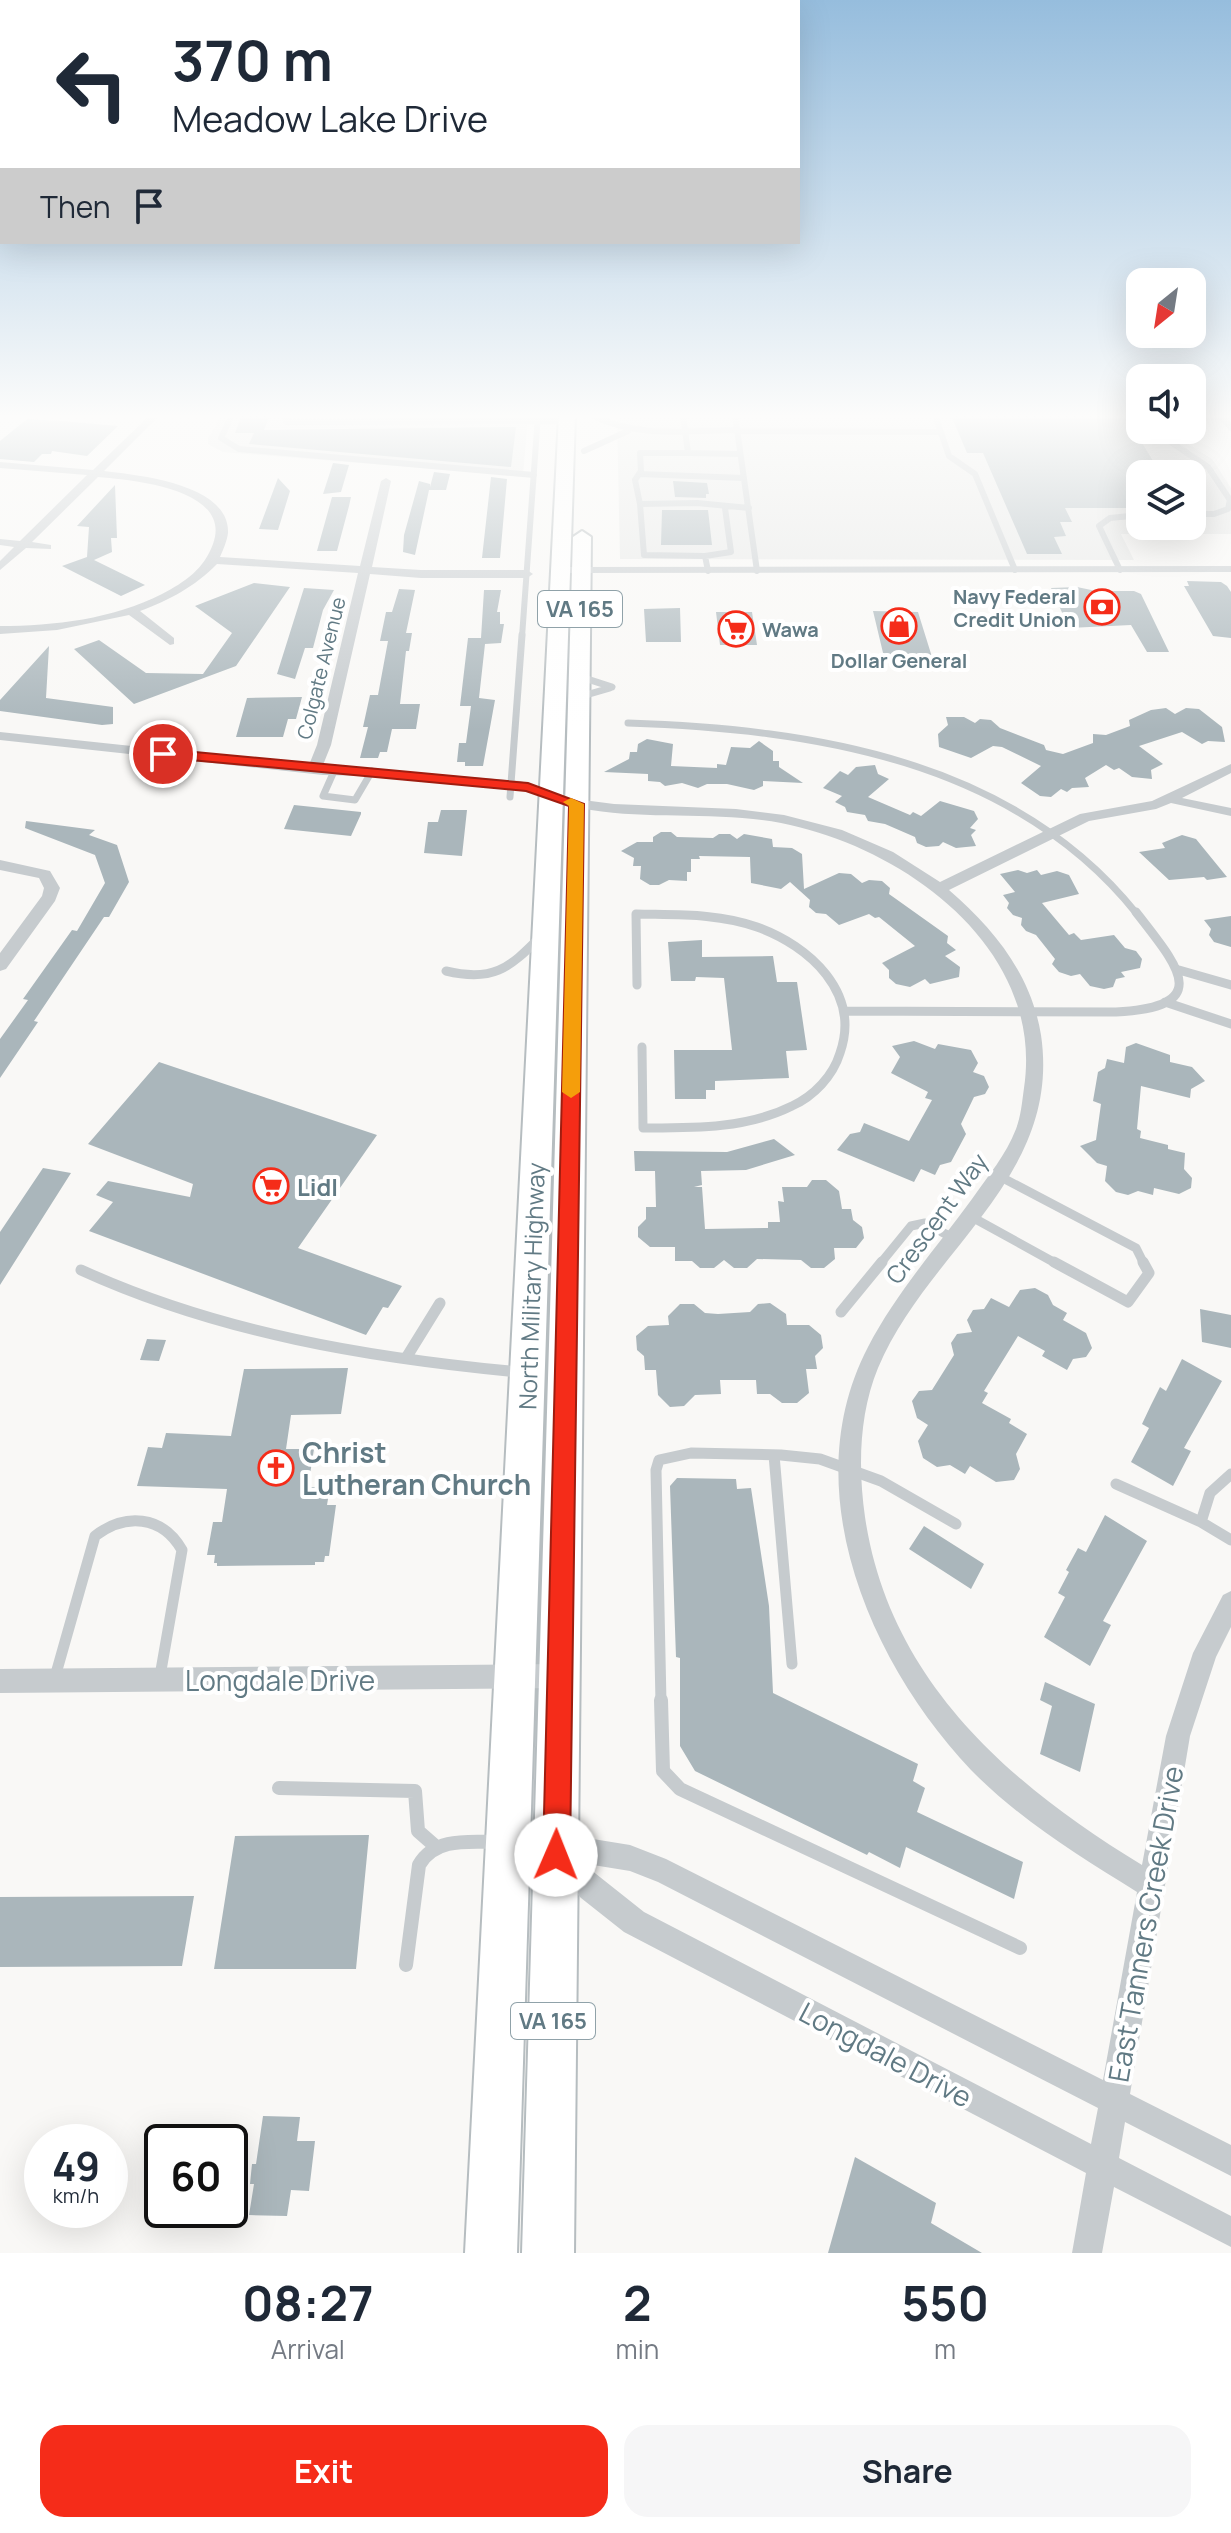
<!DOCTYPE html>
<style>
body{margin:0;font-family:Manrope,sans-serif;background:#f6f6f7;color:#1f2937;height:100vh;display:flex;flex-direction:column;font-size:30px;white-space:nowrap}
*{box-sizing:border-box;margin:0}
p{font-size:26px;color:#747a83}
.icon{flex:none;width:44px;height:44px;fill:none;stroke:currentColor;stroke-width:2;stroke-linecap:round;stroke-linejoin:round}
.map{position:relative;height:2253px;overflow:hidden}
.drawer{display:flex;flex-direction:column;background:#fff;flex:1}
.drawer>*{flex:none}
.top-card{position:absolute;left:0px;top:0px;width:800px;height:244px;box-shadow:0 8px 32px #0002;background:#fff;color:#1f2937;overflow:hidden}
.needle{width:52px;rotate:210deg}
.fabs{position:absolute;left:1126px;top:268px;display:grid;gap:16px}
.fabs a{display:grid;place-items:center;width:80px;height:80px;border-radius:16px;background:#fff;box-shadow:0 8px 32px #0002;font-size:40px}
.speed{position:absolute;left:24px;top:2124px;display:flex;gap:16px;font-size:40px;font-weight:700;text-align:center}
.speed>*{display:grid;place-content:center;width:104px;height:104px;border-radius:50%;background:#fff;box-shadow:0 8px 32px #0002;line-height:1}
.speed small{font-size:20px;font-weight:400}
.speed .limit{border:4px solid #111;border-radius:12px;background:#fff;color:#111}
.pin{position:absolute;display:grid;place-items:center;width:68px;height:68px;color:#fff;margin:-34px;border:4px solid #fff;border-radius:50%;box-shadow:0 2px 8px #0007}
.me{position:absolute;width:88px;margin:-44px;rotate:1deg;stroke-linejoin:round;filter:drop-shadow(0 0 6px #0008)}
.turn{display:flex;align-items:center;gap:28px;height:168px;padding:0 40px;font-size:36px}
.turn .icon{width:104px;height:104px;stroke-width:2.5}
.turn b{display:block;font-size:56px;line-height:68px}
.then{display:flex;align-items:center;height:76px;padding:0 40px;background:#0003;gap:16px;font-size:30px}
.eta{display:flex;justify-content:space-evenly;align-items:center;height:136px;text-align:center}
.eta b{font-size:48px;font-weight:700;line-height:56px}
.button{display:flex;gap:16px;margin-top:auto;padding:16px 40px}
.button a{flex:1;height:92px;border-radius:24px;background:#f52c19;color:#fff;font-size:32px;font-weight:700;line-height:92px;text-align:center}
.button a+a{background:#f6f6f7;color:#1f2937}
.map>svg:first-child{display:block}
</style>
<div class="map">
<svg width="1231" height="2253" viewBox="0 0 1231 2253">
<rect width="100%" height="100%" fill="#f9f8f6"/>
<path fill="#e7e8e7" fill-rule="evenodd" d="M222,415h306l-5,61 -300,-24 -15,-8v-6z
M617,415h523v15h26l46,29 19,29v46h-110l13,26 -514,-1zM1140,474h52v52h-52z"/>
<path fill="#aab6bb" d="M242,415h28l-6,15 252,-3 -5,40 -262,-23 5,-11h-19z
M951,415h174l36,59h-21v34h-75l7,14h-12l6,14 -12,1 8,17h-35l-44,-101h-16z
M27,419l35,2 56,5 -31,30 -35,-5 -1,3h-9l-8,8 -34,-3v-18z
M333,463l16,2 -8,27 -18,2z
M434,472l16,2 -4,16h-17l-14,65 -12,-3 1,-17 15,-54 11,3v3z
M491,477l16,2 -7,79h-18z
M278,478l12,13 -12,39 -19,-1z
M673,481l34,2 2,11h-3v4l-31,-1z
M115,485l2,53h-6l1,14 -18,8 51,25 -24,11 -59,-30 25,-9 2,-30 -12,-1z
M332,497h19l-2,9 -12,45h-20z
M662,510h46l4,35h-51z
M1187,581l34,1 6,4 4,6v46l-18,-2 -29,-50h5z
M254,583l36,4 -54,79 -102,38 -60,-55 25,-9 47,33 57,1 29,-41 -37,-27z
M1077,587l19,4h38l7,3 28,58h-22l-16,-27 -62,3 -18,-40z
M304,588l30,2 -11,20 -10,38h-8l-10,31 -18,-5z
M399,589l16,1 -9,43h6l-3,18h-3l-6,53h20l-4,25h-24l-5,23h-7l-2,6h-18l8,-31h-5l7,-32h8l10,-54h-8l6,-29h6z
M484,590h17l-4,22h3v12h4l-3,19 -16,1 -6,54 16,2 -12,66h-18v-4h-8l2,-19h7l5,-37h-11l8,-68h13z
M680,608l1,34h-35l-2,-33z
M873,611l45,1 14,45h-48z
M716,612h36l5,33h-37z
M49,646l-3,52 67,9v17l-11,1 -102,-14v-11z
M302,697l-6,22h-8l-5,18h-47l11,-39z
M1166,708l9,6 11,-6 13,1 23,18 3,15 -17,-1 -6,3 -20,-12 -43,14 24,18 -12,6 1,9 -20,-2 -13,-9 -5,2 -8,-5 -21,13 4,9 -17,1 -5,4 -6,-3 -10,8 -11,-1 -19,-13 20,-17 -39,-19 -9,-1 -22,12 -32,-11 -1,-13 10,-9 -2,-8h18l11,6 5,-4 11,1 9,8 44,17 2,5 17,4 30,-11v-9l13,1 24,-9 -1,-6 22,-10z
M647,739l26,5 -2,22 46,2v-4l9,1 5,-18 19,1 9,-7 14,10v10h6v6l24,16 -40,-2v5l-9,4 -27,-6h-20l-9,4 -16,-5 -17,3 -5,-4 -12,-1v-7l-44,-2 25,-13 1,-7h7l1,-8z
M875,765l3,9 11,5 -21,18 42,18 3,-3 8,4 19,-15 34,10 4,8 -8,9 6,2 -5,5 5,11 -20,2 -13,-6 -4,4 -13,1 -9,-4 -2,-6 -30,-13 -17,-3 -3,-6 -18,-3 -2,-5 -10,-5 7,-6 -19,-8 17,-17 8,4 8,-8z
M294,805l67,7v2l-10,22 -67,-7z
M441,810h26l-5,46 -38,-3 4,-31h10z
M26,821l69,9 -6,5 28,10 12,37 -20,35h-5l-70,104 4,1 -38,56v-39l28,-39 -5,-1 49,-69 5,1 28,-48 -10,-28 -70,-27z
M661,832h10l6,5 36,1 6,-4h11l7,5 7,-5 28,5 1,8 19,1 10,6 2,35 35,-16 12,1 11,9 7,-3 13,1 8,7 -1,6 59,42 -1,7 9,7 -11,6 15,11 -1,10 -29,7 -5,-5 -15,8 -14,-3 -7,-6v-8l-7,-7 33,-17 -36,-29 -4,1 -6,-4 -30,11 -13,-11 -10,-1 -7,-6 1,-7 -20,-18 -9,7 -30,-6 -1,-26 -51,-1 1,3h-9v13h-4v9l-18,-1 -10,5h-9l-10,-6 1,-13h-8l1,-8 -13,-7 16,-9h16v-5z
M1182,835l14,4 31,38 -20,3 -3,-3 -35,3 -30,-28 26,-4 -3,-5z
M1018,870l9,3 10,-3 4,5 16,-4 12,4 10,19 -37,9 27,32 5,-2 7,7 33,-5 11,13 11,3 6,8 -2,9 -19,4 4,5 -9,2 -3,8 -9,2 -14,-3 -10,-12 -9,2 -12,-4 -7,-8 3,-5 -19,-24 -10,-4 -5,-6 1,-7 -9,-3 -6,-7 2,-5 -6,-8 12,-3 -15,-18z
M1231,916v31l-17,-5 -5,-7 2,-6 -7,-9z
M702,940v17l71,-1 4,26h20l10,68 -21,1 3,27 -74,3v9h-9v9h-31l-1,-49h58l-8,-72 -28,-1 -1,4h-24l-3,-39z
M914,1041l21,8 3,-5 33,6 7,13 -5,9 11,4 5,11 -4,7 -11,3 -13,27 5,10 -15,28 -11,3 -5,10 -14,-6 -7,13 -77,-32 13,-16 10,-2 4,-9 45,18 23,-41 -7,-2 3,-6 -37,-19 9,-16 -8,-11z
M1136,1043l34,12v7l22,5 13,14 -14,8 -1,9 -49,-12 -4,43 4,2 -1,7 28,7v4l17,4 -1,16 8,9 -1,10 -12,6 -25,-6 -1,7 -15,-4 -10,4 -12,-3 -11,-11 2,-15 -10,-3 -17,-17 16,-6 5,-36 -8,-3 5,-29 7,-4 2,-9 17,4 2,-16z
M159,1062l218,73 -79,113 104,38 -14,22 -5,-1 -17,28 -277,-104 24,-29 -17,-7 12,-14 82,16 3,-13 -105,-40z
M774,1139l21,16 -49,15 -45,1 1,14 -8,2h8l3,42 63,-1v-6h12l-2,-21 6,1 -2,-15h25l5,-7h14l13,11 3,18h9l2,11 9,7 2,11 -8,10h-22l1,11 -11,9h-13l-10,-8 -44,-1 -10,9h-13l-10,-8 -10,8h-14l-8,-7h-17v-14h-25l-12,-10v-10l8,-8v-12h10l-1,-36h-20l-1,-20 93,1z
M43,1168l28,5 -71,112v-53z
M1035,1288l13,7 5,10 14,8 -4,7 23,13 6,15 -6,9 -13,2 -6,11 -25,-14 3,-5 -27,-15 -34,55 4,2 -6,10 29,16 -2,4 18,11 -11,20 4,15 -6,11 -18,2 -26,-16 -5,8 -15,-9 -13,2 -14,-9 -5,-17 10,-16 -11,-7 -5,-17 7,-10 13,-1 22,-35 -3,-12 6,-9 15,-2 -5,-12 6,-10 11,-1 7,-11 18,9 11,-17z
M770,1303l16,11 1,11h22l12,10 2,13 -8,8 2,13h-11l3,24 -12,10h-15l-12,-9h-13l-1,-14h-36l1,14 -26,1 -11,11 -14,1 -12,-12 -2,-25h-11l-1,-14 -7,-6 -1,-14 12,-10 21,-1 -1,-9 12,-12h14l11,9 13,1 32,-2 8,-8z
M1200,1309l31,6v33l-29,-6z
M147,1339l19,1 -7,21 -19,-1z
M1182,1359l40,22 -38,67 7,3 -18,35 -42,-24 18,-34 -7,-4 9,-19 9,-18 6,4z
M348,1368l-7,46 -50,1 -5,34h28l-6,38h22l-3,18h9l-7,51h-4l-1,6h-9v3l-98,1v-3h-3l1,-8h-8l6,-33h9l5,-33 -90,-3 11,-39 14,1 4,-15 65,3 13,-67z
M677,1478l59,1 1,10 14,-1 18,118 4,87 145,71 -5,17 12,7 -8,24 106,50 -9,37 -108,-52 -6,21 -31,-16 -2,3 -172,-84 -15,-25v-88l-4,-1 -6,-171z
M1105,1515l42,26 -44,80 8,4 -21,41 -46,-29 21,-40 -7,-4 11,-21 -3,-2 12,-22 8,4z
M924,1526l60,38 -13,25 -62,-40z
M1045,1682l50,22 -15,68 -40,-18 12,-48 -12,-6z
M369,1835l-13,134h-142l21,-133z
M194,1896l-12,70 -182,1v-70z
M263,2116l37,1 -3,24h18l-6,50 -18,-1 -4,26 -38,-1 5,-31h-4l2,-20h4z
M855,2157l81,46 -5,20 51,30h-154z"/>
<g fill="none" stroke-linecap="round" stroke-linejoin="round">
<defs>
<path id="primary" d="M559,415h16l-58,1838h-52z
M582,531l9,6 -17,1716h-52l51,-1716z"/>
</defs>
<use href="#primary" stroke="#b6bdc0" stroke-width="4"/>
<path stroke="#c6cbce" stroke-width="6" d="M232,415l-11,23 18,11 295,26
M289,415l-3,7 280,-1
M591,415c46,23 95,16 145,15
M735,415l22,156
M935,415l14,41 26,18 40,96
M1134,415l6,5
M1192,417h30
M1153,430l55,37 22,33 -2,9 -14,5h-22
M736,431l205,1
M584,451l44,-20
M688,453l52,1
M639,474l105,4
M640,504l-5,-24 6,-9 -1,-18h48l-5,-38
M705,556l26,-4 -6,-44
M1120,570l-21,-44 11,-8 30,-3
M708,571l-3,-15 -61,-1 -4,-51 57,-1 52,5
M522,637l16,-222"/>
<path stroke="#c6cbce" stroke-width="7" d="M581,677l31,10
M579,697l31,-9
M628,723c185,6 386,37 509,191
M335,769l-12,27 32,4 17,-29
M510,797l12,-162
M636,914h26"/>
<path stroke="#c6cbce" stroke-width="9" d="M1179,970l52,15
M446,971c46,11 63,-2 94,-34
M637,985l-1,-71c40,1 82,-1 121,13 53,19 104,66 83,126 -7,23 -26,43 -48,53 -46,23 -99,22 -149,22l-1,-81
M1165,1002l66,22
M847,1011l269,1c101,-5 60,-48 20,-100
M999,1176l137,72 8,16
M970,1216l87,48
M880,1264l31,-38 14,-3 28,15"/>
<path stroke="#c6cbce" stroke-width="11" d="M1054,1262l74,40 21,-29 -6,-11
M81,1270c138,63 288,88 438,102
M841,1312l41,-50
M406,1358l34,-55
M774,1455l18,209
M1116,1484l85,38 30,18
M1201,1522l9,-29 21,-19
M55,1677l40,-141c30,-23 67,-21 87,14l-22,126
M661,1702l-5,-232 3,-10 32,-7 90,2 39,4 61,22 75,43"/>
<path stroke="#c6cbce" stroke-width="14" d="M661,1700l2,71 17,18 340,159
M279,1788l136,3 3,40 16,14
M406,1965l13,-100c16,-28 50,-23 78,-23"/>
<path fill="#c6cbce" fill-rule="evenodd" d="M150,415h10l-56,56c34,4 126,13 124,62 -1,8 -5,17 -8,24l140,9 21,-85 5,-3 5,3 -19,86 49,3h106l6,4 -6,4h-106l-51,-4 -39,171 -8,20 197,16 63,19 31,4 122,5 48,6 58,15 51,22 47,30 140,-68 72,-13 79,-37v9l-49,25 49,10v8l-60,-13 -15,6 -67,12 -140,69c45,39 82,84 92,145 21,143 -113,214 -163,333 -19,46 -20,100 -13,149 24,163 144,267 277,348l24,-129 27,-83 30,-58 8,-4v36l-15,30 -26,79 -60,358 101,51v31l-106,-54 -6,36 112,58v31l-117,-60 -12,66h-30l14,-80 -462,-241 -43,-34 -30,-31 -51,-17 -4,-9 4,-9 9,-4 47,14 37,-3 37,6 36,14 437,221 34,-188c-58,-36 -118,-73 -166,-122 -101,-107 -177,-281 -103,-423 28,-54 69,-100 104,-148 16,-23 34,-44 44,-70 5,-13 6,-27 8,-41 21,-140 -120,-241 -243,-265 -63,-12 -127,-3 -190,-13 -28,-3 -52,-18 -79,-21l-142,-13 -47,-1 -323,-35v-8l309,33 8,-20 41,-172 -141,-9c-23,23 -47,36 -77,47l34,27v6l-4,1 -41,-30 -72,15 -57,4v-8c54,0 113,-7 162,-32 23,-12 42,-25 51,-50 20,-55 -80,-64 -115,-67l-66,65 19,3v4l-25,-1 -26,22v-9l14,-14 -14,-2v-6l20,2 67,-66 -87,-7v-6l93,8zM593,1865l37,6 28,11 440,226 -7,36 -447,-232 -58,-46z
M1215,415h10l6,7v10z
M1231,566v6l-664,1 -6,-3 6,-3z
M0,860l50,11 10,17 -5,13 -49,68 -6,2v-18l42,-57 2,-8 -5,-10 -39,-8z
M560,1664l9,3 3,9 -3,9 -9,3 -560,5v-24z"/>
<use href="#primary" fill="#fff" fill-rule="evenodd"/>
</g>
<linearGradient id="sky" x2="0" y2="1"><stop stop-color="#96bddd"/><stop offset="0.57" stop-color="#fcfcfb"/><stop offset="1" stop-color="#fcfcfb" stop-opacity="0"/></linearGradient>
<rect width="1231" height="730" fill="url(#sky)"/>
<path fill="#f52c19" stroke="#9f1d10" stroke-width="2" d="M163,749l365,34 56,21 -14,1051 -4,9 -10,4 -9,-4 -4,-9 26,-1049 -43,-15 -368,-34v-6z"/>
<path fill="#f59e0b" d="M571,798l13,6 -4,288 -9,6 -9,-6 7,-286 -6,-4z"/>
<defs>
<symbol id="bank-ring" viewBox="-11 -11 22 22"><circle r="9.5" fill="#fff" stroke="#f52c19" stroke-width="1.5"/><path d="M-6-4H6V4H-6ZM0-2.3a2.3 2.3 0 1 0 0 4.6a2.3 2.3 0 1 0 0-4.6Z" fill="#f52c19"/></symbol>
<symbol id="shop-ring" viewBox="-11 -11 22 22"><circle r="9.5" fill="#fff" stroke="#f52c19" stroke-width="1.5"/><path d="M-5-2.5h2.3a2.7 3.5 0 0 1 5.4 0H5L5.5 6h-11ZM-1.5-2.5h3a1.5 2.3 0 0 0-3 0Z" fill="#f52c19"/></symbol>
<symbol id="supermarket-ring" viewBox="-11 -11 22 22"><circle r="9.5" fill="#fff" stroke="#f52c19" stroke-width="1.5"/><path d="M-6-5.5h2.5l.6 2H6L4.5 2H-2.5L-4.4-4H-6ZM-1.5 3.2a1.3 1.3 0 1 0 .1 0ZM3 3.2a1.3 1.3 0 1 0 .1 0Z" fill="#f52c19"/></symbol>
<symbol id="church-ring" viewBox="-11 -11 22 22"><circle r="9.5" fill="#fff" stroke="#f52c19" stroke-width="1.5"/><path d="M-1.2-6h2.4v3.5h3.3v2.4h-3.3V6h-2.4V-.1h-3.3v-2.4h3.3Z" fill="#f52c19"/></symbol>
</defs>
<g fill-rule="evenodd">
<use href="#bank-ring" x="1082" y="587" width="40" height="40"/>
<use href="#shop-ring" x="879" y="606" width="40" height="40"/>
<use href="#supermarket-ring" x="716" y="609" width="40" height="40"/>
<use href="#supermarket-ring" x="251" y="1166" width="40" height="40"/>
<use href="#church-ring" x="256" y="1448" width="40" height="40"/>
</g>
<g text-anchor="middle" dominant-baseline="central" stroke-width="8" stroke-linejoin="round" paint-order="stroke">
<g font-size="20" font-weight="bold" fill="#617a84" stroke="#fff" text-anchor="end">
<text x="1076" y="596">Navy Federal<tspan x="1076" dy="23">Credit Union</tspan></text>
<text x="762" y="629" text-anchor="start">Wawa</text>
<text x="899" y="660" text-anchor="middle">Dollar General</text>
</g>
<g font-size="20" fill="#617a84" stroke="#fff">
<text transform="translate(321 668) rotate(-76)">Colgate Avenue</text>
</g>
<g fill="#fff" stroke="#90a2a9" stroke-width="2">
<rect x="538" y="591" width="84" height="36" rx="6"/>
<rect x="511" y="2003" width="84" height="36" rx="6"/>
</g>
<g font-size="22" font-weight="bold" fill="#617a84">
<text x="580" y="609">VA 165</text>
<text x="553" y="2021">VA 165</text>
</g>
<g font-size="24" font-weight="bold" fill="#617a84" stroke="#fff" text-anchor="start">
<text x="297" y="1186">Lidl</text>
</g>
<g font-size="24" fill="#617a84" stroke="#fff">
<text transform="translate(936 1218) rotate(-54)">Crescent Way</text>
<text transform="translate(531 1286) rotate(-88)">North Military Highway</text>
</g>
<g font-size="28" font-weight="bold" fill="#617a84" stroke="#fff" text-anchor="start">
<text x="302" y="1452">Christ<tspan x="302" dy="32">Lutheran Church</tspan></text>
</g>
<g font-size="28" fill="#617a84" stroke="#fff">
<text x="280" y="1680">Longdale Drive</text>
<text transform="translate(1145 1924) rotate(-80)">East Tanners Creek Drive</text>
<text transform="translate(886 2054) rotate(28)">Longdale Drive</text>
</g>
</g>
</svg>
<div class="fabs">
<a><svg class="needle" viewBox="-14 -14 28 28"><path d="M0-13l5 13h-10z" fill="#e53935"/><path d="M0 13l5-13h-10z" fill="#747a83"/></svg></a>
<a><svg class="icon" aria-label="sound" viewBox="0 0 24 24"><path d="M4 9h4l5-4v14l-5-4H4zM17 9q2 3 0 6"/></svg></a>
<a><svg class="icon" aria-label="layers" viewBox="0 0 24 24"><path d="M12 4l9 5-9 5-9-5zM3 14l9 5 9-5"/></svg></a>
</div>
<div class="speed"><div>49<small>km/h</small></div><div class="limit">60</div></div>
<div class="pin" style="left:163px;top:754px;background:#d93025"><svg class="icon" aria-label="arrive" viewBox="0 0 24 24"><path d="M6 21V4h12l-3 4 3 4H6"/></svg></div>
<svg class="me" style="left:556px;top:1855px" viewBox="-20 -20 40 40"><circle r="19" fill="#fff"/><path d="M0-13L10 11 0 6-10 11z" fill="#f52c19"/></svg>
<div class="top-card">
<div class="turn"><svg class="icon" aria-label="left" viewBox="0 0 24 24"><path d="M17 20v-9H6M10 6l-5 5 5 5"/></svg><div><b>370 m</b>Meadow Lake Drive</div></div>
<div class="then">Then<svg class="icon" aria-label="arrive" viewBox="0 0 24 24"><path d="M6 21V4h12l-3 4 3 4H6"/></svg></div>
</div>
</div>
<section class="drawer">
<div class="eta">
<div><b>08:27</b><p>Arrival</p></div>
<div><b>2</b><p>min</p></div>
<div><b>550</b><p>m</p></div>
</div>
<div class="button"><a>Exit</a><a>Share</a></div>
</section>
